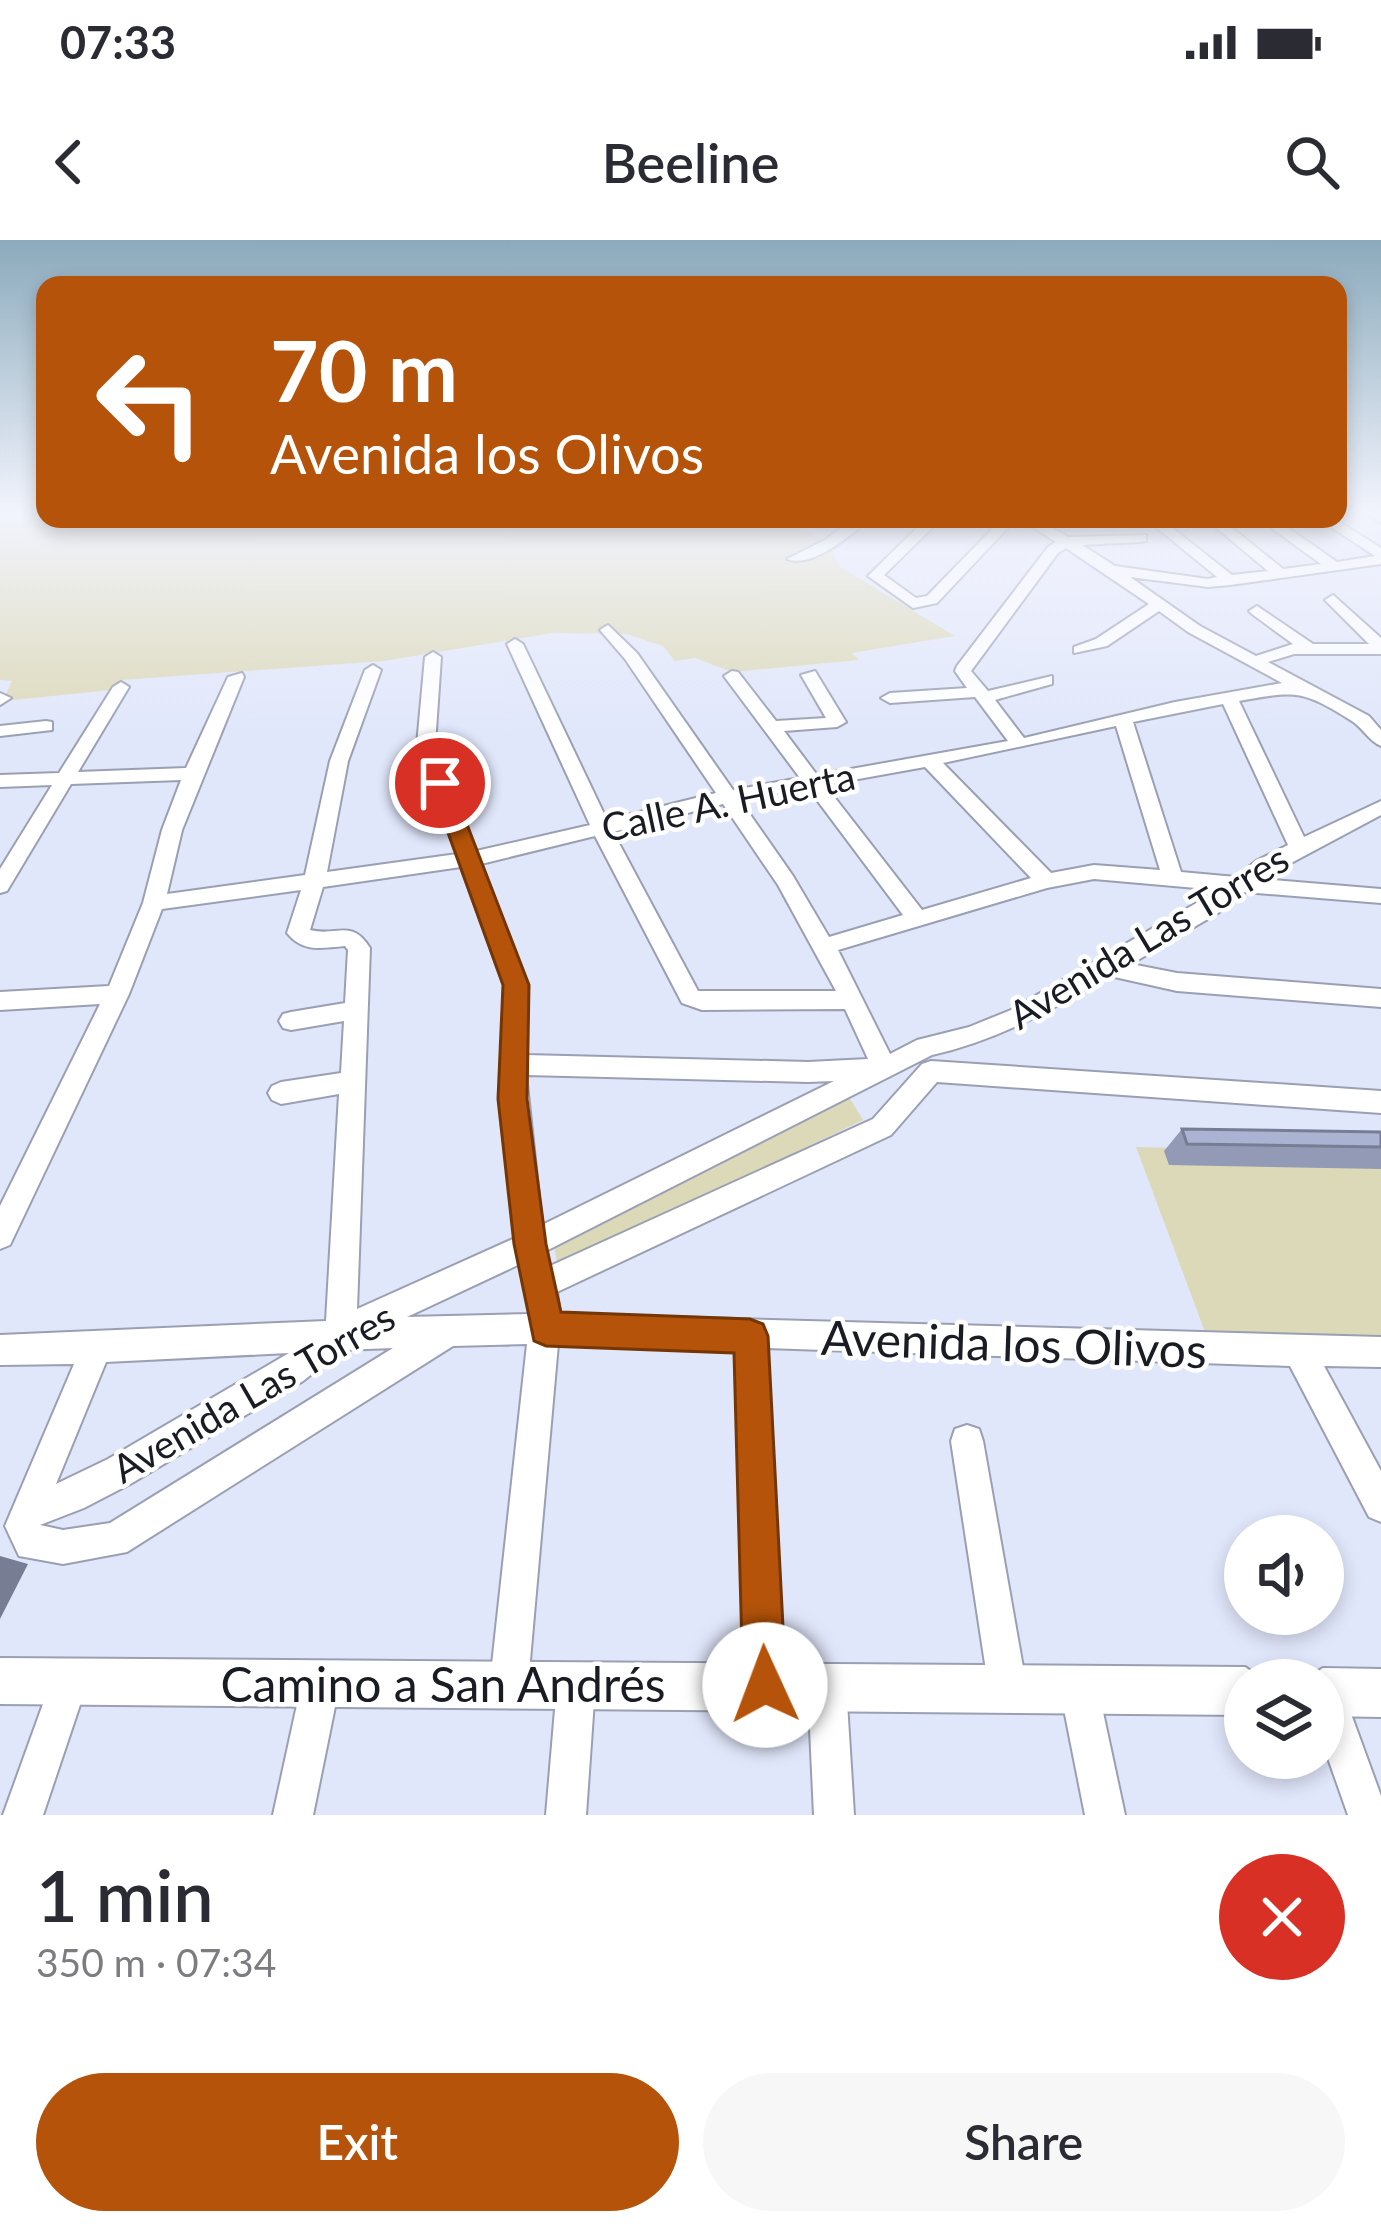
<!DOCTYPE html>
<meta charset="utf-8">
<style>
body{margin:0;font-family:Lato,sans-serif;background:#f7f7f7;color:#2b2b33;height:100vh;display:flex;flex-direction:column;font-size:45px;white-space:nowrap}
*{box-sizing:border-box;margin:0}
p{font-size:39px;color:#7c7c81}
.icon{flex:none;width:66px;height:66px;fill:none;stroke:currentColor;stroke-width:2;stroke-linecap:round;stroke-linejoin:round}
.map{position:relative;height:1575px;overflow:hidden}
.sheet{display:flex;flex-direction:column;background:#fff;flex:1}
.sheet>*{flex:none}
.hud{position:absolute;left:36px;top:36px;width:1311px;height:252px;border-radius:24px;box-shadow:0 6px 18px #0003;background:#b45309;color:#fff;overflow:hidden}
.fabs{position:absolute;left:1224px;top:1275px;display:grid;gap:24px}
.fabs a{display:grid;place-items:center;width:120px;height:120px;border-radius:50%;background:#fff;box-shadow:0 6px 18px #0003;font-size:60px}
.pin{position:absolute;display:grid;place-items:center;width:102px;height:102px;color:#fff;margin:-51px;border:6px solid #fff;border-radius:50%;box-shadow:0 3px 12px #0007}
.me{position:absolute;width:132px;margin:-66px;rotate:358deg;stroke-linejoin:round;filter:drop-shadow(0 0 9px #0008)}
.turn{display:flex;align-items:center;gap:42px;height:252px;padding:0 36px;font-size:54px}
.turn .icon{width:156px;height:156px;stroke-width:2.5}
.turn b{display:block;font-size:84px;line-height:102px}
.round{display:grid;place-items:center;flex:none;width:126px;height:126px;border-radius:63px;background:#f7f7f7}
.summary{display:flex;align-items:center;justify-content:space-between;height:204px;padding:0 36px}
h1{font-size:72px;font-weight:600;line-height:90px}
.primary-button{display:flex;gap:24px;margin-top:auto;padding:24px 36px}
.primary-button a{flex:1;height:138px;border-radius:72px;background:#b45309;color:#fff;font-size:48px;font-weight:600;line-height:138px;text-align:center}
.primary-button a+a{background:#f7f7f7;color:#2b2b33}
.status{display:flex;justify-content:space-between;align-items:center;height:84px;padding:0 60px;background:#fff;direction:ltr}
.status svg{height:33px;fill:currentColor}
header{display:flex;justify-content:space-between;align-items:center;height:156px;padding:0 36px;background:#fff;font-size:54px;font-weight:600}
.map>svg:first-child{display:block}
</style>
<div class="status"><b>07:33</b><svg viewBox="0 0 49 12"><path d="M0 12V9h3v3zM5 12V6h3v6zM10 12V3h3v9zM15 12V0h3v12zM26 1h20v11H26zM47 4h2v5h-2z"/></svg></div>
<header><svg class="icon" aria-label="back" viewBox="0 0 24 24"><path d="M15 5l-7 7 7 7"/></svg>Beeline<svg class="icon" aria-label="search" viewBox="0 0 24 24"><circle cx="10" cy="10" r="6"/><path d="M15 15l6 6"/></svg></header>
<div class="map">
<svg width="1381" height="1575" viewBox="0 0 1381 1575">
<rect width="100%" height="100%" fill="#e1e7fb"/>
<path fill="#dcd9b9" d="M0,274h45v5h737l44,22 14,26 115,69 -103,17 7,7 -127,12 -37,-14 -20,3 -12,-15 -37,-12 -74,-1 -168,28 -263,19 -10,10 -108,11 9,-20 -12,-1z
M849,857l14,23 -305,146 -5,-24z
M1136,907l245,6v182l-176,-3z"/>
<g fill="none" stroke-linecap="round" stroke-linejoin="round">
<defs>
<path id="minor" d="M1367,274h14v9z
M853,279h16c-18,17 -58,50 -82,40l38,-19z
M926,279h15l-57,56 32,23 11,-2 75,-77h14l-79,84 -24,5 -45,-32z
M1020,279h17l31,18 78,-2v6l-5,1 -59,3 33,21 93,13 9,-2 -71,-58h15l71,56 36,-4 -62,-52h15l62,50 38,-5 -62,-45h16l62,43 38,-6 -56,-37h16l46,29v16l-151,21 -22,2 -78,-10 70,49 56,30 37,-12 -41,-30 -3,-3 8,-5 56,38h56l-44,-44 8,-5 48,43v16h-87l-26,8 101,54 12,14v16c-12,-5 -18,-18 -29,-25 -51,-32 -56,-30 -113,-20l65,136 77,-36v14l-120,64 120,10v14l-137,-11 -26,21 -87,51 46,9 204,16v18l-204,-16 -67,-15c-59,34 -112,64 -178,79l-386,196 4,15 323,-147 49,-55 9,-3 450,30v22l-444,-31 -46,53 -334,157 3,22 821,23v30l-57,-1 57,105v51l-12,-5 -79,-151 -524,-18 18,337 -6,13 -13,6 -13,-6 -6,-13 -11,-338 -177,-3 -30,339 -6,13 -13,6 -13,-6 -6,-13 37,-339 -74,2 -326,206 -64,12 -44,-8 -14,-30 69,-162 -74,1v-30l326,-14 13,-227 -58,10 -9,-4 -4,-7 4,-7 9,-4 60,-9 3,-52 -53,9 -8,-2 -4,-7 4,-7 8,-2 54,-9 3,-53 -3,-4c-23,2 -42,7 -58,-13l14,-43 -139,19 -33,85 -119,251 -10,4v-43l100,-202 -100,6v-18l109,-6 34,-83 19,-73 19,-50 -110,4 -64,107 -7,2v-24l52,-84 -52,2v-12l59,-2 54,-86 8,-5 8,5 -51,85 108,-4 42,-91 14,-4 2,4 -62,153 -15,64 138,-19 25,-114 35,-91 8,-5 8,5 -33,91 -21,111 130,-18 -40,-109 8,-88 8,-5 8,5 -6,88 41,106 114,-26 -83,-181 8,-5 8,5 84,176 109,-27 -91,-134 -25,-29 8,-5 29,28 96,137 67,-12 -76,-102 8,-5 6,1 38,49 50,-3 -25,-43 14,-4 31,51 -9,5 -53,4 33,44 191,-34 -33,-44 -85,6 -9,-5 9,-5 77,-5 -12,-17 2,-5 91,-119 8,-5zM1066,308l83,56 -53,35 -22,8v6l33,-7 52,-35 29,21 94,51 -107,19 -151,36 -29,-38 57,-16v-8l-64,15 -17,-20 87,-118zM1223,464l65,141 -32,16 -20,16 -55,-5 -48,-150zM1116,486l44,144 -66,-5 -43,8 -108,-110zM925,527l106,111 -109,32 -97,-125zM808,548l95,127 -74,22 -36,-61 -53,-76zM723,564l55,81 58,106h-138l-85,-159zM595,596l87,167 20,7 143,-1 23,50 -60,3 -282,-7 2,-70 -47,-121zM461,627l43,118 -4,114 15,139 -158,71 13,-361c-19,-30 -33,-11 -60,-18l13,-43zM1094,639l125,11 -208,120 -42,17 -52,13 -27,14 -52,-104 209,-62zM526,835l282,7 26,-1 -292,144zM520,1024l10,50 -123,3zM393,1108l-283,175 -47,7 -23,-5 44,-17 48,-25 171,-102 39,-31zM289,1113l-181,106 -52,25 50,-122z
M0,453l11,5 -11,7z
M46,481l6,1v8l-52,6v-10z
M967,1185l12,4 4,12 44,249 -6,13 -13,6 -13,-6 -6,-13 -38,-249 4,-12z
M69,1422l13,6 6,13 -45,134h-40l53,-147z
M321,1423l13,6 6,13 -27,133h-40l29,-133 6,-13z
M576,1427l13,6 6,13 -9,129h-40l11,-129 6,-13z
M827,1427l13,6 6,13 8,129h-40l-6,-129 6,-13z
M1079,1430l13,6 6,13 27,126h-40l-25,-126 6,-13z
M1324,1433l13,6 6,13 38,104v19h-33l-25,-71v-64h-13z"/>
<path id="tertiary" d="M0,1418l1245,9 19,13h-19v35l-1245,-11z
M1323,1428l58,1v48l-58,-1v-36h-19z"/>
</defs>
<use href="#minor" stroke="#9a9fb2" stroke-width="4"/>
<use href="#tertiary" stroke="#9a9fb2" stroke-width="4"/>
<use href="#minor" fill="#fff" fill-rule="evenodd"/>
<use href="#tertiary" fill="#fff" fill-rule="evenodd"/>
</g>
<path fill="#929ab5" d="M1182,889l199,3v37l-212,-4 -5,-14z"/>
<path fill="#777d93" d="M0,1316l28,8 -28,55z"/>
<path fill="#aab3d2" stroke="#777d93" stroke-width="3" d="M1182,889l199,3v15l-194,-3z"/>
<linearGradient id="sky" x2="0" y2="1"><stop stop-color="#8baabc"/><stop offset="0.55" stop-color="#f2f4fd"/><stop offset="1" stop-color="#f2f4fd" stop-opacity="0"/></linearGradient>
<rect width="1381" height="495" fill="url(#sky)"/>
<path fill="#b45309" stroke="#753606" stroke-width="3" d="M440,536l11,7 78,202 -2,114 19,145 15,68 189,7 13,5 5,12 18,349 -6,15 -15,6 -15,-6 -7,-15 -9,-332 -188,-7 -12,-5 -20,-97 -16,-145 5,-114 -73,-202z"/>
<g text-anchor="middle" dominant-baseline="central" stroke-width="9" stroke-linejoin="round" paint-order="stroke">
<g font-size="39" fill="#1a1c23" stroke="#fff">
<text transform="translate(728 561) rotate(-12)">Calle A. Huerta</text>
<text transform="translate(1148 696) rotate(-31)">Avenida Las Torres</text>
<text transform="translate(253 1152) rotate(-30)">Avenida Las Torres</text>
</g>
<g font-size="48" fill="#1a1c23" stroke="#fff">
<text transform="translate(1014 1103) rotate(2)">Avenida los Olivos</text>
<text x="443" y="1443">Camino a San Andrés</text>
</g>
</g>
</svg>
<div class="fabs">
<a><svg class="icon" aria-label="sound" viewBox="0 0 24 24"><path d="M4 9h4l5-4v14l-5-4H4zM17 9q2 3 0 6"/></svg></a>
<a><svg class="icon" aria-label="layers" viewBox="0 0 24 24"><path d="M12 4l9 5-9 5-9-5zM3 14l9 5 9-5"/></svg></a>
</div>
<div class="pin" style="left:440px;top:543px;background:#d93025"><svg class="icon" aria-label="arrive" viewBox="0 0 24 24"><path d="M6 21V4h12l-3 4 3 4H6"/></svg></div>
<svg class="me" style="left:765px;top:1445px" viewBox="-20 -20 40 40"><circle r="19" fill="#fff"/><path d="M0-13L10 11 0 6-10 11z" fill="#b45309"/></svg>
<div class="hud">
<div class="turn"><svg class="icon" aria-label="left" viewBox="0 0 24 24"><path d="M17 20v-9H6M10 6l-5 5 5 5"/></svg><div><b>70 m</b>Avenida los Olivos</div></div>
</div>
</div>
<section class="sheet">
<div class="summary"><div><h1>1 min</h1><p>350 m · 07:34</p></div><a class="round" style="background:#d93025;color:#fff"><svg class="icon" aria-label="close" viewBox="0 0 24 24"><path d="M6 6l12 12M18 6L6 18"/></svg></a></div>
<div class="primary-button"><a>Exit</a><a>Share</a></div>
</section>
